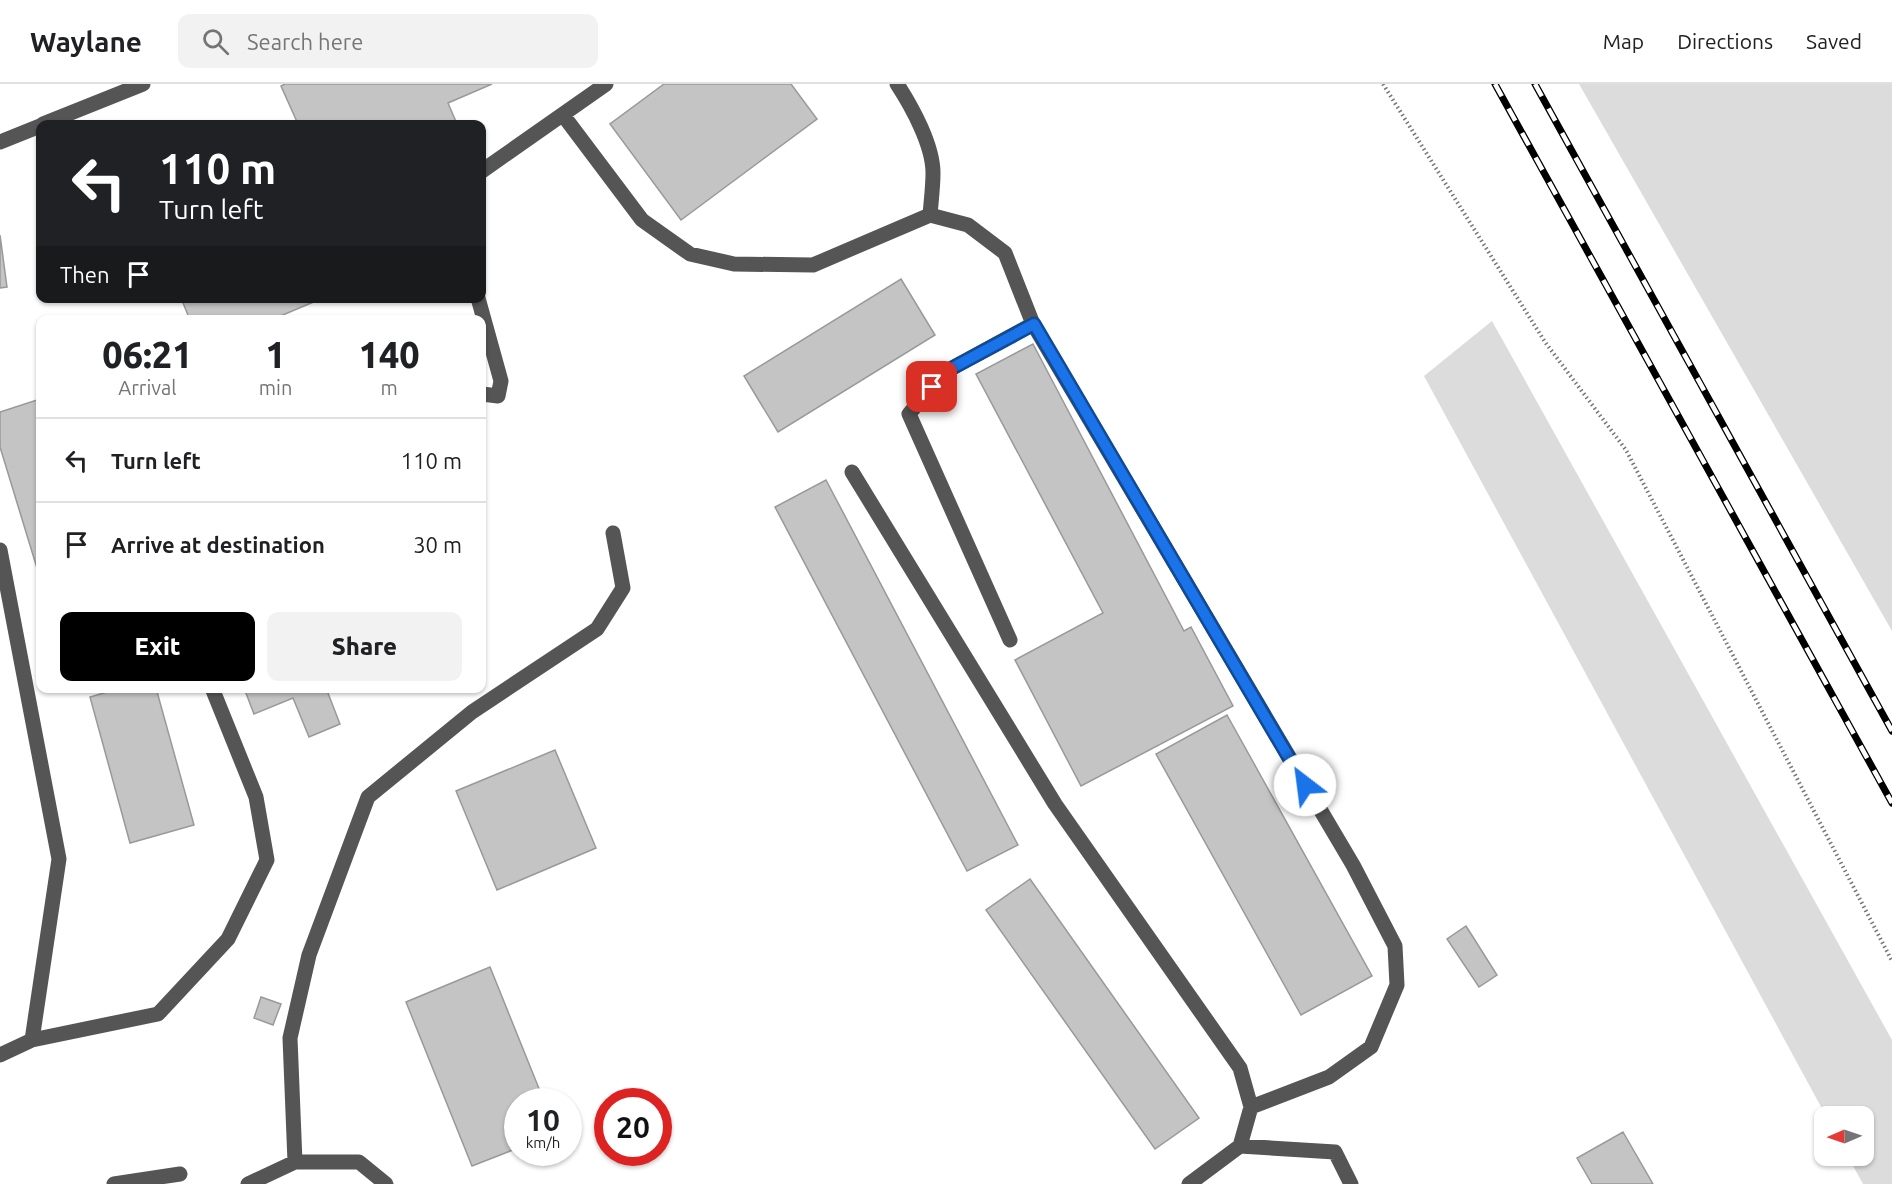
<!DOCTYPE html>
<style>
body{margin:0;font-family:Ubuntu,sans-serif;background:#f2f2f2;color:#202124;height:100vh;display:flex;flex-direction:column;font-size:22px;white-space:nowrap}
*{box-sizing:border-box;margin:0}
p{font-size:20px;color:#757577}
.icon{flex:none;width:33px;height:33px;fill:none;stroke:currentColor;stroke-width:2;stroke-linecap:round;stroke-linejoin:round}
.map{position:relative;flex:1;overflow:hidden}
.drawer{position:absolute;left:36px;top:231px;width:450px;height:378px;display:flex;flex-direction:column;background:#fff;border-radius:12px;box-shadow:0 2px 4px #0004}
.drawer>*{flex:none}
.hud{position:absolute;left:36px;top:36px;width:450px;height:183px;border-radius:12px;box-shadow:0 2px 4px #0004;background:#202124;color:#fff;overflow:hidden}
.needle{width:39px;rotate:268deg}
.buttons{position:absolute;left:1814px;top:1022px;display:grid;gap:12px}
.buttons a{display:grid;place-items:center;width:60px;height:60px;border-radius:12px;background:#fff;box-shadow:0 2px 4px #0004;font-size:30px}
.speed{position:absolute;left:504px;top:1004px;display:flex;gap:12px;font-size:30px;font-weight:700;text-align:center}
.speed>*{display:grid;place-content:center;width:78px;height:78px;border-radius:50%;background:#fff;box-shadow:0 2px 4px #0004;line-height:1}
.speed small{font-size:15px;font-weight:400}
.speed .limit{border:9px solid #d22;background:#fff;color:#111}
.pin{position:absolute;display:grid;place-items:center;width:51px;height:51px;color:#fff;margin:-26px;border-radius:12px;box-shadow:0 3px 9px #0006}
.me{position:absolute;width:66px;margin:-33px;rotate:330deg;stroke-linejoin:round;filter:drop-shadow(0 0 4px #0008)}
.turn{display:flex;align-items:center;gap:21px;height:126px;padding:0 24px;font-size:27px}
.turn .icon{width:78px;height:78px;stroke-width:2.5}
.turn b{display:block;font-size:42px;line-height:51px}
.then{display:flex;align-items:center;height:57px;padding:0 24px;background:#0003;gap:12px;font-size:22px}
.eta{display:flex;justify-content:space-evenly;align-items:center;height:102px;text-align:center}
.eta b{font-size:36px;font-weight:800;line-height:42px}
.button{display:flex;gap:12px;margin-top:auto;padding:12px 24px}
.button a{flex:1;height:69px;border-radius:12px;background:#000;color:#fff;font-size:24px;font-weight:800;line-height:69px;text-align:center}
.button a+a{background:#f2f2f2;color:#202124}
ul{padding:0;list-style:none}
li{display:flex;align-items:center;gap:18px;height:84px;padding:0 24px;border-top:2px solid #e0e0e0}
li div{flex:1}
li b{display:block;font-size:22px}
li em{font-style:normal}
header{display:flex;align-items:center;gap:36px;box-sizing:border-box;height:84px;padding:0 30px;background:#fff;border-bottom:2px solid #e0e0e0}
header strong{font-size:28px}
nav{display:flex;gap:33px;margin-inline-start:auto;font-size:21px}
.search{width:420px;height:54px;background:#f2f2f2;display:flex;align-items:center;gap:15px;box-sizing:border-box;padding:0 21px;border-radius:12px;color:#757577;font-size:22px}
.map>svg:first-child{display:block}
</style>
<header>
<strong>Waylane</strong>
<div class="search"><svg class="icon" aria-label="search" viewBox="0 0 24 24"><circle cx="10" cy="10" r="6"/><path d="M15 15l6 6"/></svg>Search here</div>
<nav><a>Map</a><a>Directions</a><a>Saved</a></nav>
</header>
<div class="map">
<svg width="1892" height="1100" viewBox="0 0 1892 1100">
<rect width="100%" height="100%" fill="#fff"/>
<path fill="#dcdcdc" d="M1579,0h313v547z
M1492,237l400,719v144h-29l-16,-29h16v-39h-37l-402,-740z"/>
<path fill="#c4c4c4" stroke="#999" stroke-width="1.5" d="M285,0h207l-44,19 9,21h-159l-17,-38z
M664,0h127l26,35 -136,101 -71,-96z
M0,151l7,52 -7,1z
M901,195l34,56 -157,97 -34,-56z
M181,214h142l-52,22h-81z
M1033,260l151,287 7,-4 42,79 -152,80 -66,-126 88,-47 -127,-239z
M40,315v179l-40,-131v-35z
M826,396l192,365 -51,26 -192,-364z
M121,604h35l38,137 -64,18 -40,-146z
M244,604h82l14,36 -31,13 -16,-39 -39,16z
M1227,631l145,261 -71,39 -145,-261z
M555,666l41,98 -99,42 -41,-99z
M1030,795l169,239 -44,31 -169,-239z
M1466,842l31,49 -18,12 -32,-48z
M490,883l54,134h-26v47l-46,18 -66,-164z
M261,913l20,7 -8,21 -19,-7z
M1623,1048l30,52h-61l-15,-26z"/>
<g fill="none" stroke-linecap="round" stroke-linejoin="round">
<path stroke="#777" stroke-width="4" stroke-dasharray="1.5 3" stroke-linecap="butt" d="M1383,0l162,258 81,108 266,511"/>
<path stroke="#555" stroke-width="15" d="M897,0c15,23 36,61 36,89 0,14 -2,29 -3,42l38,10 37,28 28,71 320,541 42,81 2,39 -26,62 -42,30 -78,30
M563,31l79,105 48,34 44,10 79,1 117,-50
M43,40l100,-40
M0,58l40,-16
M482,87l124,-87
M478,214l23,83 -3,15 -16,-2
M852,388l203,332 185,264 11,39 -11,39 -51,38
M0,466l59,309 -27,181
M1010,556l-101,-226 34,-41 90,-49
M0,971l32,-15 126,-26 70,-75 39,-79 -11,-63 -44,-109
M1240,1062l95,6 16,32
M295,1078l-5,-124 19,-83 59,-158 104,-85 125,-83 26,-41 -10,-55
M114,1100l66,-10
M248,1100l47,-22h64l27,22"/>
<defs>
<path id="rail" d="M1495,0l397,719
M1535,0l357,647"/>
</defs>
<use href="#rail" stroke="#000" stroke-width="7"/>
<use href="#rail" stroke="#fff" stroke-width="4.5" stroke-dasharray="14" stroke-linecap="butt"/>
</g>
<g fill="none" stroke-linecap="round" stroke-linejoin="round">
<defs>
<path id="route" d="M932,303l11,-14 91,-49 271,461"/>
</defs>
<use href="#route" stroke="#114b97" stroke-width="15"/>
<use href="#route" stroke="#1a73e8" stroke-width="10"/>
</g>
</svg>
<div class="buttons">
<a><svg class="needle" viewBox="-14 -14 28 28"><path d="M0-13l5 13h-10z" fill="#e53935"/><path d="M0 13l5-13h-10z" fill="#757577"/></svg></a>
</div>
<div class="speed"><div>10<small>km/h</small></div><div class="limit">20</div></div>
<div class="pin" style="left:932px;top:303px;background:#d93025"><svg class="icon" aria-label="arrive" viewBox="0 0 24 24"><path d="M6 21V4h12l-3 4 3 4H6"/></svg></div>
<svg class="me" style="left:1305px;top:701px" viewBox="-20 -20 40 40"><circle r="19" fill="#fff"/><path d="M0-13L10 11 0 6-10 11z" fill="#1a73e8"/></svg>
<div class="hud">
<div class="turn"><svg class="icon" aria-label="left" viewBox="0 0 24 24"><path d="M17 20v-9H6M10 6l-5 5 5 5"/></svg><div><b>110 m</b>Turn left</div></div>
<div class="then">Then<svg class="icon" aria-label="arrive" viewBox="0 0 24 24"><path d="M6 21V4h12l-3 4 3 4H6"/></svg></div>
</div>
<section class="drawer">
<div class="eta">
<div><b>06:21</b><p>Arrival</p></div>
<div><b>1</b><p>min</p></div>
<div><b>140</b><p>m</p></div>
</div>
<ul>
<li><svg class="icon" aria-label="left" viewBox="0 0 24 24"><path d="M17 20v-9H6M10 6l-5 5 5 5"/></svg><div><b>Turn left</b></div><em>110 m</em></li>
<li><svg class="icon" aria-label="arrive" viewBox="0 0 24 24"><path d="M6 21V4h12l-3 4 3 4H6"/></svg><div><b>Arrive at destination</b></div><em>30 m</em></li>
</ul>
<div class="button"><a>Exit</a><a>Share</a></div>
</section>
</div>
